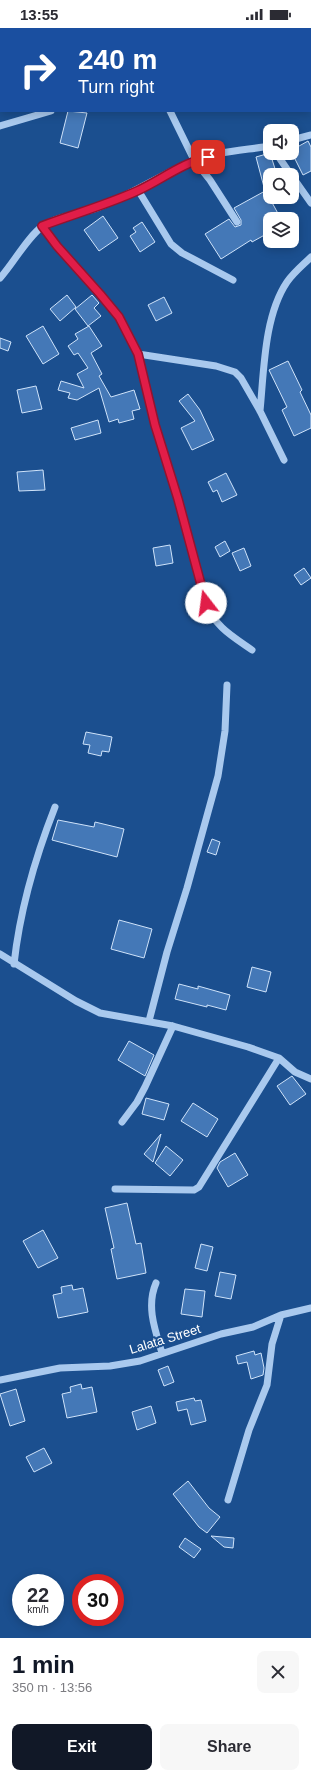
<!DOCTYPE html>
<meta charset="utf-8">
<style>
body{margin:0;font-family:Arial,sans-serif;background:#f7f7f7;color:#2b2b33;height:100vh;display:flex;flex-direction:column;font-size:15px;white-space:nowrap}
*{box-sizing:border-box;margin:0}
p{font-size:13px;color:#7c7c81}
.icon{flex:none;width:22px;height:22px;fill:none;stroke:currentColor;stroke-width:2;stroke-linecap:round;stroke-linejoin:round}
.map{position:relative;height:1610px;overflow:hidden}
.drawer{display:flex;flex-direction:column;background:#fff;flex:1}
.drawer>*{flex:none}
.top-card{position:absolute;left:0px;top:0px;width:311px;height:84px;box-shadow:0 2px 10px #0003;background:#1a4fa0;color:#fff;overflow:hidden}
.controls{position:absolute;left:263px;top:96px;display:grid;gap:8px}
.controls a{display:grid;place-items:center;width:36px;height:36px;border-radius:8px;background:#fff;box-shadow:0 2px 10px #0003;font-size:20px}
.speed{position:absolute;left:12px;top:1546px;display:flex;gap:8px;font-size:20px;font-weight:700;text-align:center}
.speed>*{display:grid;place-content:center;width:52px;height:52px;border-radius:50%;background:#fff;box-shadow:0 2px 10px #0003;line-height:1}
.speed small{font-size:10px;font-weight:400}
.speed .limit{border:6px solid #d22;background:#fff;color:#111}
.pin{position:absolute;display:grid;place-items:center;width:34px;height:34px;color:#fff;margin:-17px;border-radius:8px;box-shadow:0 2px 6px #0006}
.me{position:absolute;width:44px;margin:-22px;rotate:345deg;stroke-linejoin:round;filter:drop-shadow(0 0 3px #0008)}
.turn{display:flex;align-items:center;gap:14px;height:84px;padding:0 12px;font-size:18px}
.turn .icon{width:52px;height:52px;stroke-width:2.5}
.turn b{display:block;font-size:28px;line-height:34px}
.round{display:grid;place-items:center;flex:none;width:42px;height:42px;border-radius:8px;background:#f7f7f7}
.overview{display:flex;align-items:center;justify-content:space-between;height:68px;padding:0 12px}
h1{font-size:24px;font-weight:800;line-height:30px;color:#111827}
.cta{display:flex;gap:8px;margin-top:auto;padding:8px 12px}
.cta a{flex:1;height:46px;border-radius:8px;background:#111827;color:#fff;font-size:16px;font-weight:800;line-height:46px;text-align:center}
.cta a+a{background:#f7f7f7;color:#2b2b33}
.status{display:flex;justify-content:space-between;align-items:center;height:28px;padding:0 20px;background:#fff;direction:ltr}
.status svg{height:11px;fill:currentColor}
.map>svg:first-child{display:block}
</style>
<div class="status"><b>13:55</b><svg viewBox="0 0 49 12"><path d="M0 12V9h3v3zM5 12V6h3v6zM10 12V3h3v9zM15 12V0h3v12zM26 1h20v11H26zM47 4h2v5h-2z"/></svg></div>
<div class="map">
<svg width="311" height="1610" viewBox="0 0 311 1610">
<rect width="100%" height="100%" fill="#1b4f8f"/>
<path fill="#4478b7" stroke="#cfe3fa" d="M68,83l19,2 -9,35 -18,-5z
M308,113l3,6v24l-8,4 -11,-22v-3z
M270,125l7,22h-7l-1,22 12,22h-11v13l-18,10 -1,-2 -30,19 -16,-25 24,-15 6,8 6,-2v-5l-7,-12 31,-17 -9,-34z
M103,188l15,22 -19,13 -15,-21z
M142,194l13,20 -15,10 -10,-16 6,-4 -3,-4z
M67,267l9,12 -16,14 -10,-12z
M92,267l7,8 -5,5 7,8 -13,10 -13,-17z
M164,269l8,16 -16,8 -8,-16z
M43,298l16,28 -16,10 -17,-28z
M89,298l13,20 -11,7 11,21 -3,2 12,21 23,-7 6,19 -8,2 2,8 -15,4 -1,-4 -9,3 -10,-34 -22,12 -9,-2 2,-5 -12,-3 3,-9 23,7 -7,-14 11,-6 -10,-15 -4,2 -6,-9 10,-7 -3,-5z
M0,310l11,4 -3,9 -8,-3z
M288,333l14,29 -2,2 11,23v13l-17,8 -12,-26 5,-3 -18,-37z
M36,358l6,23 -20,4 -5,-23z
M188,366l12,16 14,30 -22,10 -11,-22 14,-7 -16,-20z
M98,392l3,13 -26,7 -4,-12z
M43,442l2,20 -26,1 -2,-19z
M226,445l11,22 -15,7 -5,-12 -4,2 -5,-10z
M225,513l5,10 -10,6 -5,-10z
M170,517l3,18 -17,3 -3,-18z
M244,520l7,18 -11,5 -8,-18z
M304,540l7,10 -10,7 -7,-10z
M86,704l26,5 -3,15 -7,-1 -1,5 -13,-3 2,-8 -7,-1z
M58,792l36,7 1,-5 29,7 -7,28 -65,-17z
M212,811l8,3 -4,13 -9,-3z
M119,892l33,9 -8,29 -33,-9z
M252,939l19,5 -5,20 -19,-5z
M179,956l19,5v-3l32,9 -4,15 -19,-5v2l-32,-8z
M129,1013l25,14 -9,21 -27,-16z
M292,1048l14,18 -16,11 -13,-19z
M146,1070l23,6 -5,16 -22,-6z
M193,1075l25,16 -11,18 -26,-16z
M161,1106l-8,28 -9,-8z
M166,1118l17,14 -13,16 -15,-13z
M235,1125l13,22 -20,12 -11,-19 3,-6z
M127,1175l9,41 5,-1 5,30 -29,6 -6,-30 3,-1 -9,-40z
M43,1202l15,28 -20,10 -15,-27z
M201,1216l12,3 -6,24 -12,-3z
M220,1244l16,3 -5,24 -16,-3z
M72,1257l1,5 10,-2 5,24 -30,6 -5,-23 9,-2 -1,-6z
M185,1261l20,2 -3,26 -21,-3z
M254,1323l1,4 6,-2 3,15 -1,7 -12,4 -4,-17 -9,2 -2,-8z
M168,1338l6,16 -10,4 -6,-16z
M81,1356l1,5 10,-2 5,25 -30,6 -5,-24 9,-2 -1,-5z
M16,1361l9,32 -15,5 -10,-32z
M194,1370l1,3 6,-1 5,21 -15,4 -4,-16 -9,2 -2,-9z
M151,1378l5,17 -19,7 -5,-18z
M44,1420l8,15 -18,9 -8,-15z
M188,1453l21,27 11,9 -13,16 -8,-6 -26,-33z
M211,1508l23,2 -1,10 -9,-1z
M185,1510l16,11 -7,9 -15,-11z"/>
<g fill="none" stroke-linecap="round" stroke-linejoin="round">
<path stroke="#a9c9ee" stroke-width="7" d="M170,83l24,49 16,20 27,42
M0,98l51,-15
M292,112l19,-5
M276,125l15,22
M292,148l19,27
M138,162l33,54 11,9 51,27
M42,199l15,19 43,48 19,23 19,37 17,71 23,74 28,104c9,24 26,33 46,47
M0,250c13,-14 28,-42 43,-52 15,-10 37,-12 54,-18 34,-13 63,-33 96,-47 20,-9 54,-11 77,-15
M138,326l78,12 19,6 6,6 19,33 24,49
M260,383c4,-40 4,-95 27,-129 7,-10 16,-17 24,-25
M0,926l76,47 24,12 73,13 75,21 31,11 16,14 16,7
M14,936c6,-55 21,-106 41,-157
M149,993l18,-69 20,-64 31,-112 7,-45 2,-46
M122,1094l15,-20 8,-15 28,-61
M115,1161l79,1 5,-3 80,-129
M156,1255c-10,23 -1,47 6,70
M0,1352l60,-12 50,-2 30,-5 81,-27 32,-7 28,-12 30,-7
M228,1472l21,-70 18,-45 5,-41 9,-29"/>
</g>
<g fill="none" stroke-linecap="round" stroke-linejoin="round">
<defs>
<path id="route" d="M206,575l-28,-104 -23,-74 -17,-71 -19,-37 -19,-23 -43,-48 -15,-20c32,-12 64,-21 95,-35 24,-11 45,-28 71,-34"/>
</defs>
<use href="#route" stroke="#92132f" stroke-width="10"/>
<use href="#route" stroke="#e11d48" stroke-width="7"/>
</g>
<g text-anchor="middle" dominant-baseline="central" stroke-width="4" stroke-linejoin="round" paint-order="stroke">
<g font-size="13" fill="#fff" stroke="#1b4f8f">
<text transform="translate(165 1311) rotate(-17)">Lalata Street</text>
</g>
</g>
</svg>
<div class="controls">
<a><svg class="icon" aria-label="sound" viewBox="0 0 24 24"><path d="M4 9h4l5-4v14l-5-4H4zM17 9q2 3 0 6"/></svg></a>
<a><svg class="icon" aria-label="search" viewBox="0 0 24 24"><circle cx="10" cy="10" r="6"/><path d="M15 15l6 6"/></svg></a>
<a><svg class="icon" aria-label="layers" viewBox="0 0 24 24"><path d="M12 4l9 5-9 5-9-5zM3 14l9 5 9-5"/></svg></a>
</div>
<div class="speed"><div>22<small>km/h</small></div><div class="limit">30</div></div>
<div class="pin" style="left:208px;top:129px;background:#d93025"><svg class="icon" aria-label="arrive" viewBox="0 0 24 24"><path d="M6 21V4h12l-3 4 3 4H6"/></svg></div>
<svg class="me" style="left:206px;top:575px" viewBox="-20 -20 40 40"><circle r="19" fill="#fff"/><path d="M0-13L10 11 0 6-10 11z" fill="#e11d48"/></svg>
<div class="top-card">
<div class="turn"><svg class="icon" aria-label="right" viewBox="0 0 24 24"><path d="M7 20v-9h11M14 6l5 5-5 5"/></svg><div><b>240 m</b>Turn right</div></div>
</div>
</div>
<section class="drawer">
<div class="overview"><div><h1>1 min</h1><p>350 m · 13:56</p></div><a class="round"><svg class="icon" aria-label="close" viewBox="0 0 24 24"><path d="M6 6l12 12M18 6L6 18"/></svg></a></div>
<div class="cta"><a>Exit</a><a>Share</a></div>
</section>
